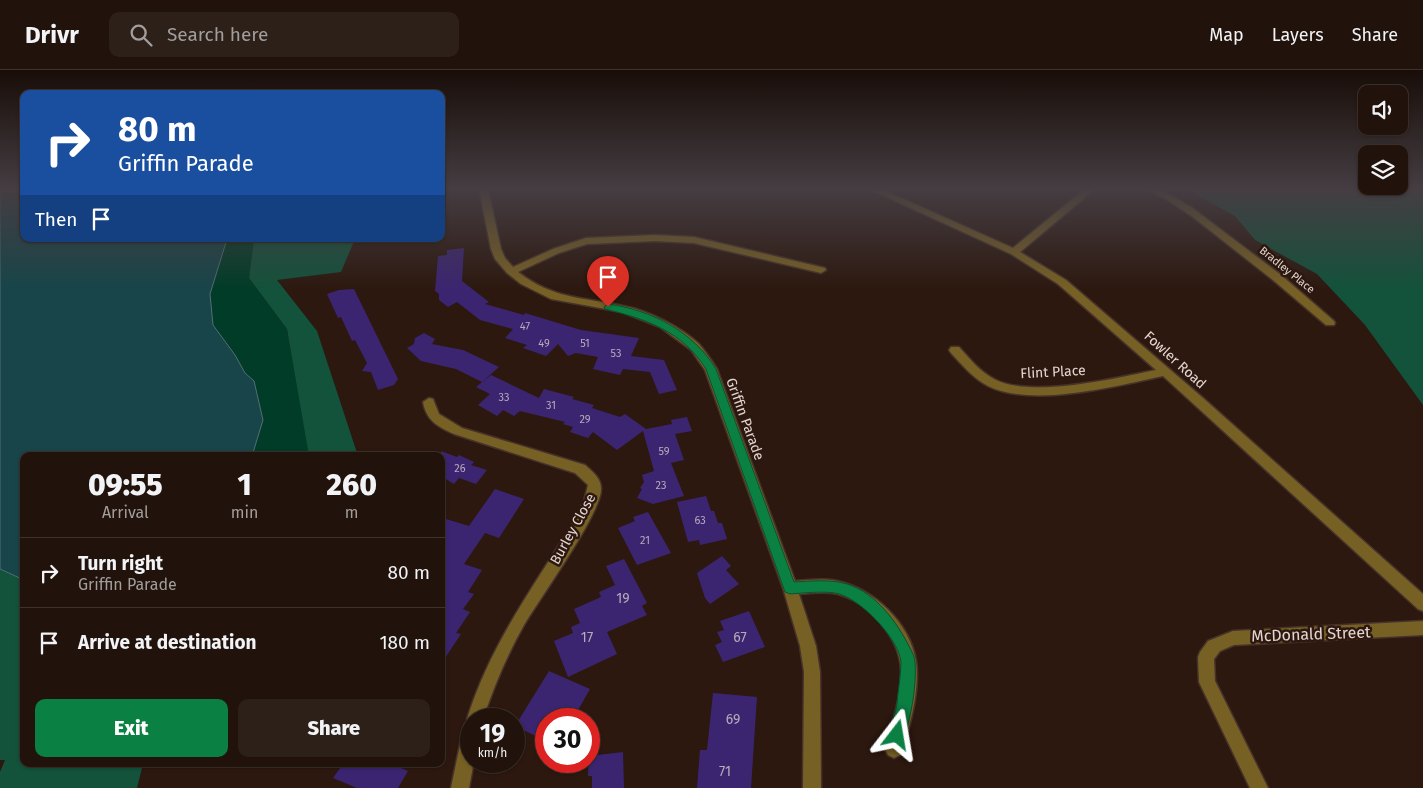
<!DOCTYPE html>
<style>
body{margin:0;font-family:"Fira Sans",sans-serif;background:#2d2019;color:#f1f3f6;height:100vh;display:flex;flex-direction:column;font-size:19px;white-space:nowrap}
*{box-sizing:border-box;margin:0}
p{font-size:16px;color:#a29e9d}
.icon{flex:none;width:28px;height:28px;fill:none;stroke:currentColor;stroke-width:2;stroke-linecap:round;stroke-linejoin:round}
.map{position:relative;flex:1;overflow:hidden}
.panel{position:absolute;left:20px;top:382px;width:425px;height:315px;display:flex;flex-direction:column;background:#21120b;border-radius:10px;box-shadow:0 1px 4px #0004,0 0 0 1px #3e322c}
.panel>*{flex:none}
.banner{position:absolute;left:20px;top:20px;width:425px;height:152px;border-radius:10px;box-shadow:0 1px 4px #0004,0 0 0 1px #3e322c;background:#1a4fa0;color:#fff;overflow:hidden}
.fabs{position:absolute;left:1358px;top:15px;display:grid;gap:10px}
.fabs a{display:grid;place-items:center;width:50px;height:50px;border-radius:10px;background:#21120b;box-shadow:0 1px 4px #0004,0 0 0 1px #3e322c;font-size:25px}
.speed{position:absolute;left:460px;top:638px;display:flex;gap:10px;font-size:25px;font-weight:700;text-align:center}
.speed>*{display:grid;place-content:center;width:65px;height:65px;border-radius:50%;background:#21120b;box-shadow:0 1px 4px #0004,0 0 0 1px #3e322c;line-height:1}
.speed small{font-size:12px;font-weight:400}
.speed .limit{border:8px solid #d22;background:#fff;color:#111}
.pin{position:absolute;display:grid;place-items:center;width:42px;height:42px;color:#fff;margin:-51px -21px;border-radius:50% 50% 50% 0;rotate:-45deg;box-shadow:0 0 5px #0007}
.pin .icon{rotate:45deg}
.me{position:absolute;width:55px;margin:-28px;rotate:14deg;stroke-linejoin:round;filter:drop-shadow(0 0 4px #0008)}
.turn{display:flex;align-items:center;gap:18px;height:105px;padding:0 15px;font-size:22px}
.turn .icon{width:65px;height:65px;stroke-width:2.5}
.turn b{display:block;font-size:35px;line-height:42px}
.then{display:flex;align-items:center;height:48px;padding:0 15px;background:#0003;gap:10px;font-size:19px}
.eta{display:flex;justify-content:space-evenly;align-items:center;height:85px;text-align:center}
.eta b{font-size:30px;font-weight:800;line-height:35px}
.primary-button{display:flex;gap:10px;margin-top:auto;padding:10px 15px}
.primary-button a{flex:1;height:58px;border-radius:10px;background:#0b8043;color:#fff;font-size:20px;font-weight:800;line-height:58px;text-align:center}
.primary-button a+a{background:#2d2019;color:#f1f3f6}
ul{padding:0;list-style:none}
li{display:flex;align-items:center;gap:15px;height:70px;padding:0 15px;border-top:1px solid #3e322c}
li div{flex:1}
li b{display:block;font-size:19px}
li em{font-style:normal}
header{display:flex;align-items:center;gap:30px;box-sizing:border-box;height:70px;padding:0 25px;background:#21120b;border-bottom:1px solid #3e322c}
header strong{font-size:24px}
nav{display:flex;gap:28px;margin-inline-start:auto;font-size:18px}
.search{width:350px;height:45px;background:#2d2019;display:flex;align-items:center;gap:12px;box-sizing:border-box;padding:0 18px;border-radius:10px;color:#a29e9d;font-size:19px}
.map>svg:first-child{display:block}
</style>
<header>
<strong>Drivr</strong>
<div class="search"><svg class="icon" aria-label="search" viewBox="0 0 24 24"><circle cx="10" cy="10" r="6"/><path d="M15 15l6 6"/></svg>Search here</div>
<nav><a>Map</a><a>Layers</a><a>Share</a></nav>
</header>
<div class="map">
<svg width="1423" height="718" viewBox="0 0 1423 718">
<rect width="100%" height="100%" fill="#2c180f"/>
<path fill="#003c28" d="M227,169h27l-5,39 38,51 23,127h-58l11,-36 -9,-39 -9,-8 -10,-18 -22,-30 -3,-31z"/>
<path fill="#13523b" d="M1186,119h237v216l-58,-80 -48,-51 -62,-34 -20,-24z
M254,169h101l-14,33 -64,8 40,51 41,125h-49l-22,-127 -38,-51z
M0,499l24,11v184h119l-6,24h-137v-16l5,-12h-5z"/>
<path fill="#174549" stroke="#547072" d="M0,119h24v50h203l-17,55 3,31 22,30 10,18 9,8 9,39 -11,36h-228v124l-24,-11z"/>
<path fill="#3b2571" d="M464,178l-2,33 27,21 -4,2 39,11 1,-2 56,17 58,8 -8,18 33,4 13,30 -18,4 -9,-22 -27,-3 -3,6 -27,-6 5,-12 -22,-4 -8,3 -10,-12 -12,12 -23,-8 4,-3 -22,-7 8,-9 -33,-9 -23,-18 -9,5 -9,-7v-6l-4,-3 3,-35 9,-1v-5z
M354,219l44,90 -4,6 -16,5 -7,-18 -9,-1 5,-8 -12,-23 -3,1 -11,-24 -3,1 -11,-24 12,-4z
M424,263l11,6 -3,5 31,6 36,17 -17,15 -26,-13 -35,-8 -14,-13 7,-4 1,-6z
M491,305l48,23 5,-9 30,8 -2,2 22,6 -2,3 28,9 5,-3 21,15 26,-5 -1,-4 16,-3 5,14 -17,3 9,26 -13,3 13,33 -31,8 -16,-6 5,-9 -2,-1 4,-6 -2,-7 12,-4 -11,-40 -26,19 -24,-18 -5,6 -18,-6 3,-5 -10,-3 2,-2 -45,-11 -6,5 -11,-6 -6,6 -19,-11 12,-11 -14,-7z
M441,381l16,6 2,-2 15,7 -3,3 16,5 -11,14 -17,-6 -5,6 -13,-8z
M495,419l29,10 -25,39 -14,-5 -21,31 18,6 -14,22 6,2 -11,15 7,3 -14,21 5,1 -20,30v-138l5,-7 23,7z
M706,426l5,15h3l4,12h4l5,16 -27,6 -1,-5 -11,2 -11,-40z
M648,442l23,41 -34,12 -19,-37 17,-7 -2,-4z
M722,486l9,10 -5,4 13,14 -29,20 -5,-6 -8,-25z
M624,489l23,44 -5,3 5,9 -40,17 10,22 -49,23 -14,-36 19,-8 -2,-6 9,-4 -6,-14 27,-12 -2,-5 16,-7 -9,-19z
M749,541l16,36 -42,15 -8,-17 7,-3 -5,-10 7,-2 -4,-9z
M549,601l41,18 -17,30h-27v22l-31,-15z
M713,623l44,4 -6,91h-54l3,-38h7z
M623,682l1,36h-32v-12h-4l1,-20z
M343,694h49l16,7 -10,17h-41l-24,-10z"/>
<g fill="none" stroke-linecap="round" stroke-linejoin="round">
<defs>
<path id="minor" d="M479,119h9l13,60 4,9 8,9 40,-18 33,-11 69,-3 39,2 131,31 1,2 -5,3 -127,-30 -39,-2 -68,3 -28,9 -41,19c35,27 64,25 105,34 24,4 58,21 76,38 6,7 13,17 18,25l78,212c14,-1 28,-3 42,0 37,8 73,42 79,80 4,27 -6,69 -16,94l-6,3 -6,-3 -3,-6c7,-26 17,-53 16,-79 -1,-31 -30,-66 -60,-75 -13,-4 -28,-2 -42,-1l17,52 4,26 1,116h-18l1,-116 -4,-26 -17,-58 -78,-218 -14,-20 -31,-23 -38,-15 -71,-13 -30,-15 -14,-11 -12,-14 -4,-10z
M869,119h12l132,59 72,-59h10l-75,63 46,28 137,118 220,196v17l-5,-2 -255,-233c-46,10 -132,32 -175,10 -15,-8 -26,-21 -37,-33l-2,-3 2,-3h8c11,12 22,26 37,33 36,18 121,-2 160,-10l-98,-86 -47,-30z
M1146,119l17,2 28,16 90,68 53,46 1,2 -1,2h-8l-53,-45 -80,-63 -27,-18z
M429,328l4,1 6,15 23,14 123,37c7,6 17,14 16,25 -1,25 -61,108 -77,135 -17,30 -30,61 -41,94h-12v42h3l-5,27h-18l12,-58 2,-6 3,-1 -1,-4c24,-77 69,-135 110,-203l7,-15 4,-16 -13,-12 -121,-39c-16,-7 -28,-14 -31,-32z
M1423,551v14l-189,10 -14,6 -6,8 1,22 53,107h-18l-51,-106 -1,-25 2,-5 8,-11 25,-10z"/>
</defs>
<use href="#minor" stroke="#46322a" stroke-width="3"/>
<use href="#minor" fill="#776024" fill-rule="evenodd"/>
</g>
<linearGradient id="sky" x2="0" y2="1"><stop stop-color="#180d08"/><stop offset="0.54" stop-color="#453d42"/><stop offset="1" stop-color="#453d42" stop-opacity="0"/></linearGradient>
<rect width="1423" height="220" fill="url(#sky)"/>
<path fill="#0b8043" stroke="#07532c" d="M608,234c43,6 85,27 108,65l78,213c18,-1 36,-3 53,2 29,9 50,38 63,64 2,4 5,9 5,14 2,22 -4,57 -12,78l-6,3 -5,-3c-5,-11 4,-25 5,-36 1,-14 4,-29 4,-42 -2,-24 -43,-66 -66,-69 -14,-2 -31,0 -45,1l-5,-2 -79,-223c-24,-38 -60,-50 -101,-60l-1,-2z"/>
<g text-anchor="middle" dominant-baseline="central" stroke-width="5" stroke-linejoin="round" paint-order="stroke">
<g font-size="11" fill="#e4d5d0" stroke="#2c180f">
<text transform="translate(1287 200) rotate(39)">Bradley Place</text>
</g>
<g font-size="11" fill="#baa9b8">
<text x="525" y="256">47</text>
<text x="544" y="273">49</text>
<text x="585" y="273">51</text>
<text x="616" y="283">53</text>
<text x="504" y="327">33</text>
<text x="551" y="335">31</text>
<text x="585" y="349">29</text>
<text x="664" y="381">59</text>
<text x="460" y="398">26</text>
<text x="661" y="415">23</text>
<text x="700" y="450">63</text>
<text x="645" y="470">21</text>
</g>
<g font-size="14" fill="#e4d5d0" stroke="#2c180f">
<text transform="translate(1175 290) rotate(42)">Fowler Road</text>
<text transform="translate(1053 302) rotate(-3)">Flint Place</text>
<text transform="translate(745 349) rotate(70)">Griffin Parade</text>
<text transform="translate(573 459) rotate(-61)">Burley Close</text>
</g>
<g font-size="14" fill="#baa9b8">
<text x="623" y="528">19</text>
<text x="587" y="567">17</text>
<text x="740" y="567">67</text>
<text x="733" y="649">69</text>
<text x="725" y="701">71</text>
</g>
<g font-size="16" fill="#e4d5d0" stroke="#2c180f">
<text transform="translate(1311 564) rotate(-2)">McDonald Street</text>
</g>
</g>
</svg>
<div class="fabs">
<a><svg class="icon" aria-label="sound" viewBox="0 0 24 24"><path d="M4 9h4l5-4v14l-5-4H4zM17 9q2 3 0 6"/></svg></a>
<a><svg class="icon" aria-label="layers" viewBox="0 0 24 24"><path d="M12 4l9 5-9 5-9-5zM3 14l9 5 9-5"/></svg></a>
</div>
<div class="speed"><div>19<small>km/h</small></div><div class="limit">30</div></div>
<div class="pin" style="left:608px;top:237px;background:#d93025"><svg class="icon" aria-label="arrive" viewBox="0 0 24 24"><path d="M6 21V4h12l-3 4 3 4H6"/></svg></div>
<svg class="me" style="left:897px;top:665px" viewBox="-20 -20 40 40"><path d="M0-17L14 15 0 8-14 15z" fill="#0b8043" stroke="#fff" stroke-width="4"/></svg>
<div class="banner">
<div class="turn"><svg class="icon" aria-label="right" viewBox="0 0 24 24"><path d="M7 20v-9h11M14 6l5 5-5 5"/></svg><div><b>80 m</b>Griffin Parade</div></div>
<div class="then">Then<svg class="icon" aria-label="arrive" viewBox="0 0 24 24"><path d="M6 21V4h12l-3 4 3 4H6"/></svg></div>
</div>
<section class="panel">
<div class="eta">
<div><b>09:55</b><p>Arrival</p></div>
<div><b>1</b><p>min</p></div>
<div><b>260</b><p>m</p></div>
</div>
<ul>
<li><svg class="icon" aria-label="right" viewBox="0 0 24 24"><path d="M7 20v-9h11M14 6l5 5-5 5"/></svg><div><b>Turn right</b><p>Griffin Parade</p></div><em>80 m</em></li>
<li><svg class="icon" aria-label="arrive" viewBox="0 0 24 24"><path d="M6 21V4h12l-3 4 3 4H6"/></svg><div><b>Arrive at destination</b></div><em>180 m</em></li>
</ul>
<div class="primary-button"><a>Exit</a><a>Share</a></div>
</section>
</div>
